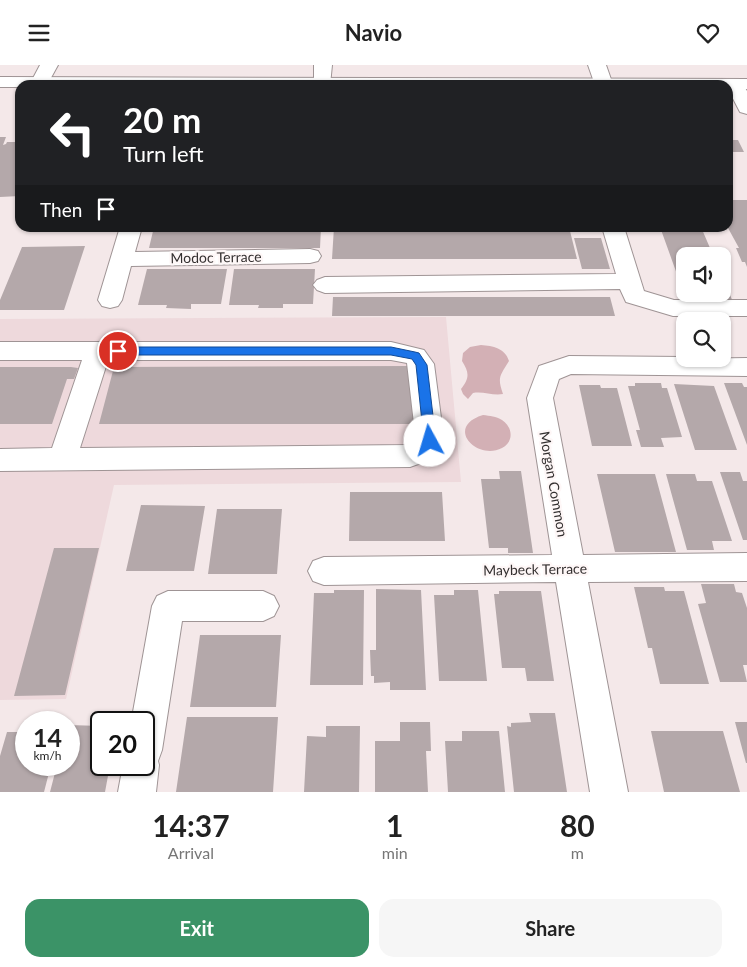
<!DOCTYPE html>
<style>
body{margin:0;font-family:Lato,sans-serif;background:#f6f6f6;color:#222;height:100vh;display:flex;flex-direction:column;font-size:19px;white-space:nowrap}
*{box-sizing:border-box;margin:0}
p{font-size:16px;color:#767676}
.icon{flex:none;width:28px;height:28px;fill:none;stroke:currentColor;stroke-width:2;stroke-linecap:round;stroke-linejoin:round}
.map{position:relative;height:727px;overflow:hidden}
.panel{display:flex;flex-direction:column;background:#fff;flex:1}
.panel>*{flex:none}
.hud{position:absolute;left:15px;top:15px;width:718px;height:152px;border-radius:15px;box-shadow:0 1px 4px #0004;background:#202124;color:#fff;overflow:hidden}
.tools{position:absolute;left:676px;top:182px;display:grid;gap:10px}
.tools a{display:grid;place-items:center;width:55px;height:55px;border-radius:10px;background:#fff;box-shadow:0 1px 4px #0004;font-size:25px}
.speed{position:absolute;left:15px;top:646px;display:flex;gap:10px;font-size:25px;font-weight:700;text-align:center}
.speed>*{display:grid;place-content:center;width:65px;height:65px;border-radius:50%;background:#fff;box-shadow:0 1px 4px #0004;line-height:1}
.speed small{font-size:12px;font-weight:400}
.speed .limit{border:2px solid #111;border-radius:8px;background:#fff;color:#111}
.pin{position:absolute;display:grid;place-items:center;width:42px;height:42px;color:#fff;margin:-21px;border:2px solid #fff;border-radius:50%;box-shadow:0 1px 5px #0007}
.me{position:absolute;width:55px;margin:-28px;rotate:354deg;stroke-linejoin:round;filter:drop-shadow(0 0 4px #0008)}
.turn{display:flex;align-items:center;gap:18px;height:105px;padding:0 25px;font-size:22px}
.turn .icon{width:65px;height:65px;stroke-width:2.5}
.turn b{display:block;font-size:35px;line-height:42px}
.then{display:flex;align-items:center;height:48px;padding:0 25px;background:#0003;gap:10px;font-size:19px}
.eta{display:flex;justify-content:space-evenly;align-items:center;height:85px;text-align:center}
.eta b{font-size:30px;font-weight:700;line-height:35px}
.primary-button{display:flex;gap:10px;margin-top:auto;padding:10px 25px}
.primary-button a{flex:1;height:58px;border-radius:15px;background:#3b9367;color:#fff;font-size:20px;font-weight:700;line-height:58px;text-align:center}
.primary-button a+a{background:#f6f6f6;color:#222}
header{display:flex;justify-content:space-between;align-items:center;height:65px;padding:0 25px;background:#fff;font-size:22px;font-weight:700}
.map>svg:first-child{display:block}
</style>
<header><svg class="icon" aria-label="menu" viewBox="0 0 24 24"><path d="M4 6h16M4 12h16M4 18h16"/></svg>Navio<svg class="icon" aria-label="heart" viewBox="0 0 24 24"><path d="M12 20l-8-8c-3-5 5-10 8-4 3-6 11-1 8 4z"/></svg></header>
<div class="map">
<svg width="747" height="727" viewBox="0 0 747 727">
<rect width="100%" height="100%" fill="#f4e8e9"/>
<path fill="#eed9dc" d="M446,252l15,165 -347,3 -48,214 -66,1v-381z"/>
<path fill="#d3b0b5" d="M481,280c12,1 24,3 28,16 -9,15 -12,16 -6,33 -10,2 -20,-3 -30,-1l-5,6 -5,-5 -2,-5c9,-11 8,-17 1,-28l1,-8 7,-6z
M483,350c7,1 13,1 19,5 11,7 12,22 0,28 -25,13 -58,-21 -19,-33z"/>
<path fill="#b4a8aa" d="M0,72h6l-3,8 3,-1 1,-2h13v54l-20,1z
M728,75h10l6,12h-16z
M728,135h19v67l-2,-5h-3l-6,-14h3l-11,-20z
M154,162h167l-1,21h-171z
M334,162h235l8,32h-245z
M660,162h41l9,21h6l3,8h-34v38h37l1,-16 10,24h-46z
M574,173h27l9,31h-28z
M85,181l-21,64h-64v-10l22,-53z
M147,204h80l-6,35h-30v5l-25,-1 1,-3h-29z
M234,204h81l-2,35h-30v4h-25l1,-3h-30z
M333,232h277l5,19h-283z
M412,301l3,58h-316l15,-57z
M0,302h71l7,1 -4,11h-7l-15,45h-52z
M635,318h26l1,5h5l15,49 -21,1 3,9h-23l-5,-17h4l-12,-44h7z
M724,318h18l2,4h3v58z
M674,319l40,2 23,64h-42z
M579,320h21l1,3h16l15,58h-40z
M499,406h22l12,82h-25v-5h-19l-8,-69h19z
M720,407h20l3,9h4v59h-4z
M597,409h58l21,78h-61z
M666,409h29l2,7h15l20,60h-20l2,9h-27z
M350,427h92l3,49h-96z
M141,440l64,1 -11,65h-68z
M217,444h65l-5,65h-69z
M54,483h45l-34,147 -51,1z
M701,519h33l2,8 6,1 5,15v57h-4l4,17h-27l-22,-78 8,-1z
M634,522h30l1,4h19l25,93h-49l-8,-36h-4z
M376,524l45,1 5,100h-36v-8l-16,1v-7h-3l-1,-26h6z
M334,525h30l-1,95h-53l4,-92h20z
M454,525h24l9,91h-48l-5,-86h20z
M499,526h42l13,90h-27l-2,-13h-23l-8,-74h5z
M200,570h81l-5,72h-86z
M529,648h26l12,79h-53l-7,-66 4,1v-4l20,-1z
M187,652h91l-5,75h-97z
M400,657h30l1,29h-5l2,41h-53v-51h25z
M735,657h12v41h-1z
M69,660l32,1v39h9l-5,27h-55l7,-27h12z
M326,661h34l-1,66h-55l3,-56 19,1z
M462,666h37l6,61h-57l-3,-51h17z
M651,666h72l17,61h-76z
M7,667h19v33h25l-7,27h-44v-36z"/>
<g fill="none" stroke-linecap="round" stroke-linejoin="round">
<defs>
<path id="minor" d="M40,0h18l-11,20h-14l-2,-3z
M314,0h18l-2,20h-16z
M588,0h18l7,20h-18z
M734,14l6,1 7,11v23l-7,-2 -12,-23v-4l-3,-1 3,-4z
M120,162h22l-7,25 175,-3 8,2 3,5 -3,5 -8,2 -179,3 -9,34 -4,6 -8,2 -8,-2 -4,-6z
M602,162h22l20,64 30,9h73v16h-74l-47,-14 -6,-13 -295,4 -8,-3 -4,-5 4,-5 8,-3 291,-3z
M0,277h391l33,8 10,14 10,77 -9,17 -25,9 -410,4v-22l52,-1 30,-88h-82zM108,295h283l16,3 9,78 -8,4 -328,3z
M569,291l116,1v2l62,-1v18l-176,-2 -12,5 -6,19 30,157 164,-2v28l-159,1 40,210h-38l-34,-210 -232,3 -11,-4 -5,-10 5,-10 11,-4 228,-2 -25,-157 12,-32z
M168,526h95l11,5 5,10 -5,10 -11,5h-81l-20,129 -4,11 1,4 -3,27h-38l5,-27h21v-42h-13l21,-117 5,-10z"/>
<path id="major" d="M0,12l747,2v10h-19v-4h-708v2h-20z"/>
</defs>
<use href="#minor" stroke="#9f9495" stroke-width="2"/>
<use href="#major" stroke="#9f9495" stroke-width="2"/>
<use href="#minor" fill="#fff" fill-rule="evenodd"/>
<use href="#major" fill="#fff" fill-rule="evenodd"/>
</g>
<path fill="#1a73e8" stroke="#114b97" d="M118,282h273l24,5 4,1 8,12 9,76 -6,4 -6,-4 -8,-76 -4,-6 -21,-4h-273l-5,-4z"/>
<g text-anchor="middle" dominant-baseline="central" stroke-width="4.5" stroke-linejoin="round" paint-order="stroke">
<g font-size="14" fill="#343030" stroke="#fef7f7">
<text transform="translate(216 192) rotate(-1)">Modoc Terrace</text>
<text transform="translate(554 419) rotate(80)">Morgan Common</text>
<text transform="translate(535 504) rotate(-1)">Maybeck Terrace</text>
</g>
</g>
</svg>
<div class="tools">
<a><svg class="icon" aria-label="sound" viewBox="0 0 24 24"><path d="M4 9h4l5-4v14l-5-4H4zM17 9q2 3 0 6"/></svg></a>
<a><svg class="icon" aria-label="search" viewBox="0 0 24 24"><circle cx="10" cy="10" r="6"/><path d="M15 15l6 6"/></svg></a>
</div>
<div class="speed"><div>14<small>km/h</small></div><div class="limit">20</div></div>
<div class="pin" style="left:118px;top:286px;background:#d93025"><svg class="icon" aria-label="arrive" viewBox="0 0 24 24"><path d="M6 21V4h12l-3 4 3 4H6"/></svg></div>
<svg class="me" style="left:430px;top:376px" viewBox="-20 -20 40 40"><circle r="19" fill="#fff"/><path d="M0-13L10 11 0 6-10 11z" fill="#1a73e8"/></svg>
<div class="hud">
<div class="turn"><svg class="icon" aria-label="left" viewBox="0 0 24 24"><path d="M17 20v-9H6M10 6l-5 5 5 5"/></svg><div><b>20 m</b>Turn left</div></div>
<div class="then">Then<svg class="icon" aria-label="arrive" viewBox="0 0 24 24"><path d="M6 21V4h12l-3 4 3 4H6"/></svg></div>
</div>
</div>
<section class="panel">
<div class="eta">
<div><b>14:37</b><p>Arrival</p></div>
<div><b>1</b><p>min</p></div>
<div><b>80</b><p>m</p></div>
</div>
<div class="primary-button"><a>Exit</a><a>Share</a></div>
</section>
